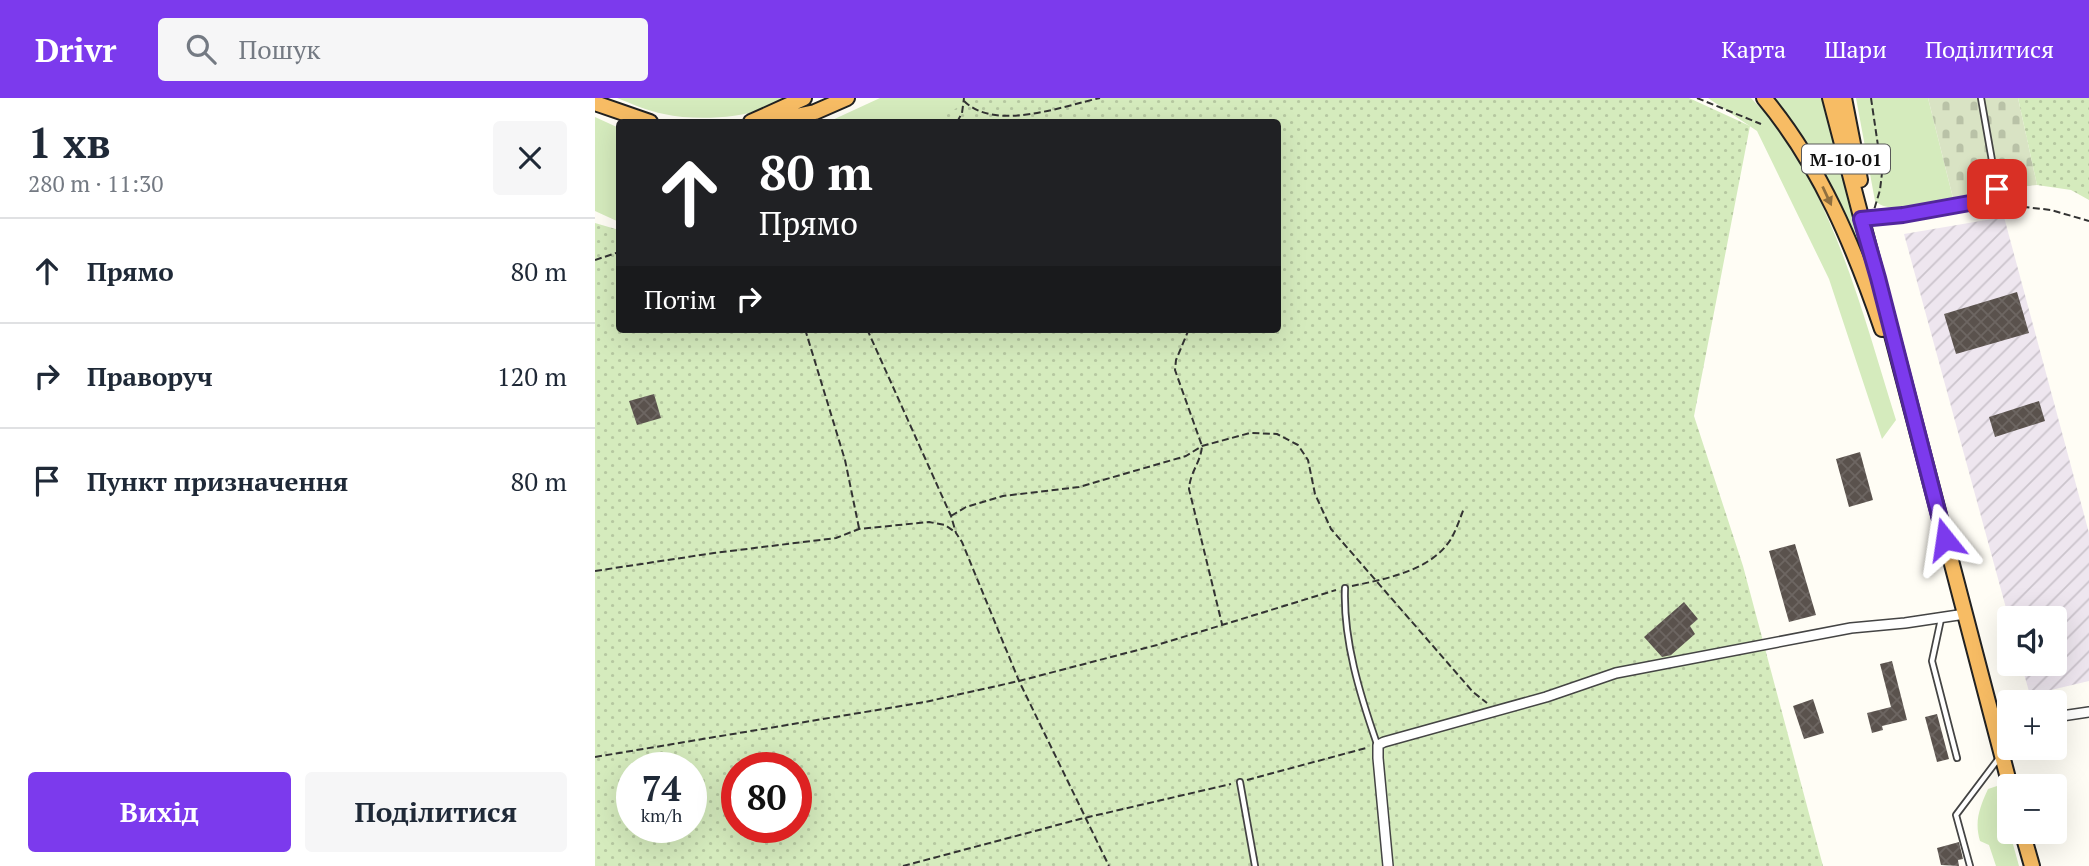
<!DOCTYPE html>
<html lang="uk">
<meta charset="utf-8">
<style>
body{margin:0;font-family:"PT Serif",serif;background:#f6f6f7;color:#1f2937;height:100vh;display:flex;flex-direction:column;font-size:26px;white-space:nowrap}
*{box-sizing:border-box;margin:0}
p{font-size:23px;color:#747a83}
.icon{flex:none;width:38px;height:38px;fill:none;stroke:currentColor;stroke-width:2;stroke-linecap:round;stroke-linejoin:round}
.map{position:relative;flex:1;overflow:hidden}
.sheet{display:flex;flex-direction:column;background:#fff;width:595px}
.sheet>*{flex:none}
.guide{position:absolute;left:21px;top:21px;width:665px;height:214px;border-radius:7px;box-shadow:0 7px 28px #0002;background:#202124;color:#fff;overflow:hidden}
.tools{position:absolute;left:1402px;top:508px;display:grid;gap:14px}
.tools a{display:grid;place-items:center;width:70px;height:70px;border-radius:7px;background:#fff;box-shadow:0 7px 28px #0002;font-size:35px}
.speed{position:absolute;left:21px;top:654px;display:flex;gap:14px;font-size:35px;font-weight:700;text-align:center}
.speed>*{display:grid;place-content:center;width:91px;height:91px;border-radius:50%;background:#fff;box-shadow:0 7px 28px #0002;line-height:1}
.speed small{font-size:18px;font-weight:400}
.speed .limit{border:10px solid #d22;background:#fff;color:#111}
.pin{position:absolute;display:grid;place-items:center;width:60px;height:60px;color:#fff;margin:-30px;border-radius:14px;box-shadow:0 4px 10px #0006}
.me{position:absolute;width:77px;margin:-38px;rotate:345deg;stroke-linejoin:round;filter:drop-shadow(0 0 5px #0008)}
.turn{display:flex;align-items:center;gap:24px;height:147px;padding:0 28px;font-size:32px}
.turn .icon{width:91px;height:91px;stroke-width:2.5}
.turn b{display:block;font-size:49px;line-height:60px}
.then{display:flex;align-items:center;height:66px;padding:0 28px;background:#0003;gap:14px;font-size:26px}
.round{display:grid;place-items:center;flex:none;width:74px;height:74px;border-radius:7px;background:#f6f6f7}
.headline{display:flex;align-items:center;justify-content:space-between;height:119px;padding:0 28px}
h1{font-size:42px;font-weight:800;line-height:52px}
.cta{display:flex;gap:14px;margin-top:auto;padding:14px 28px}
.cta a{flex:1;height:80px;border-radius:7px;background:#7c3aed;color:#fff;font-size:28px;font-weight:800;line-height:80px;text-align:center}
.cta a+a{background:#f6f6f7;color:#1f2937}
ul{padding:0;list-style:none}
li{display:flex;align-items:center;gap:21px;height:105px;padding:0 28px;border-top:2px solid #e0e1e3}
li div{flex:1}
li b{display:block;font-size:26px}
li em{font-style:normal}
header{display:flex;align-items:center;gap:42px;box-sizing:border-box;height:98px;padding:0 35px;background:#7c3aed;color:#fff}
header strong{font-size:33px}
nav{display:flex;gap:38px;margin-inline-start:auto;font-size:24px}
.search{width:490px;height:63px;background:#f6f6f7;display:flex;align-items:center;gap:18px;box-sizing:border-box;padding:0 24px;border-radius:7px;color:#747a83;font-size:26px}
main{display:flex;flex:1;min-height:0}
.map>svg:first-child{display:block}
</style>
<header>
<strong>Drivr</strong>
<div class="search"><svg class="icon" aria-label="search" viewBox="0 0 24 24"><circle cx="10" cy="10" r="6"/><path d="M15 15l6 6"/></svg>Пошук</div>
<nav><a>Карта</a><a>Шари</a><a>Поділитися</a></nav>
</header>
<main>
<section class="sheet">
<div class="headline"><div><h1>1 хв</h1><p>280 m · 11:30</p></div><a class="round"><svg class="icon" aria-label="close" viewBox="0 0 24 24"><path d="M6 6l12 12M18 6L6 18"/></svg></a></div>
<ul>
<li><svg class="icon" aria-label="ahead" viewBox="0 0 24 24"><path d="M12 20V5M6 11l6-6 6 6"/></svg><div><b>Прямо</b></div><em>80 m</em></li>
<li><svg class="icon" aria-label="right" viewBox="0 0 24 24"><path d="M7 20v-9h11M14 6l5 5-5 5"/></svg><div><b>Праворуч</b></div><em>120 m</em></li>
<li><svg class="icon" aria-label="arrive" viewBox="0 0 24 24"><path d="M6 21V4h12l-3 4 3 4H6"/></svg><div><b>Пункт призначення</b></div><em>80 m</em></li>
</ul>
<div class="cta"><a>Вихід</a><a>Поділитися</a></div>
</section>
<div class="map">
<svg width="1494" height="768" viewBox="0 0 1494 768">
<defs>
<pattern id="industrial-furrows" width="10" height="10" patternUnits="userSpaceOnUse" patternTransform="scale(1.75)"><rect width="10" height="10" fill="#eee6ef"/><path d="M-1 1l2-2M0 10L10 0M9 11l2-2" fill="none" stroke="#cbc4cc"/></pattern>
<pattern id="cemetery-stones" width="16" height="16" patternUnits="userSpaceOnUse" patternTransform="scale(1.75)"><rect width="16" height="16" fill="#d9e3c4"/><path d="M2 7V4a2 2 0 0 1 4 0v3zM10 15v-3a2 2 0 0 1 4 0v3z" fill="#b9c2a7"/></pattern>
<pattern id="garden-dots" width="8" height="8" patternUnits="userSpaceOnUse" patternTransform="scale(1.75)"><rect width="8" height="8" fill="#d5ebbd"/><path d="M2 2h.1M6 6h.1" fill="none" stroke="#b6c8a1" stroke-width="1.8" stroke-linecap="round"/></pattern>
<pattern id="building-cross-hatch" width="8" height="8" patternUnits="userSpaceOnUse" patternTransform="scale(1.75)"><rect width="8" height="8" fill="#5a524d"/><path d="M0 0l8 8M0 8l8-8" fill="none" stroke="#6d6662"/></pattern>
</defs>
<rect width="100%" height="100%" fill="#fffdf5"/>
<path fill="url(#industrial-furrows)" d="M1409,119l85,316v148l-59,14 -9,-32h34v-45l-46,1 -105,-385z"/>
<path fill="#d5ebbd" d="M22,0h171c-31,20 -88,24 -124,16 -16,-3 -32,-10 -47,-16z
M285,0h121l-24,24h-149z
M1113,0h43c9,10 20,20 28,31 60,87 86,192 117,291l-14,19 -53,-160 -72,-148z
M1177,0h49l46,171c-27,-61 -49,-121 -95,-171z
M1261,0h72l25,100c-22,4 -59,19 -78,3z
M0,19l24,11v94l-24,-11z
M1402,688l22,80h-23l-7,-21 -9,-4c-6,-20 0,-34 8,-52z"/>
<path fill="url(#cemetery-stones)" d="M1333,0h90l19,87 -40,4 -44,9z"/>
<path fill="url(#garden-dots)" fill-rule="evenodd" d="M376,0h718l61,28 -56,290 49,150 80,300h-1228v-643l24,7v99h658v-207h-341zM37,670h59v60h-59zM142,670h59v60h-59z
M1423,0h71v102l-18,-10 -34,-5z"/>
<path fill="url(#building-cross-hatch)" d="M1422,194l12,41 -73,21 -12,-40z
M59,296l7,24 -24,7 -8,-24z
M1444,303l6,20 -50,16 -6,-20z
M1265,354l13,48 -24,7 -13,-48z
M1200,446l21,71 -27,7 -20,-71z
M1089,504l14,17 -8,7 5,8 -24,21 -9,2 -18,-20z
M1297,563l15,59 -25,6 1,4 -11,3 -5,-20 24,-6 -11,-43z
M1218,601l11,34 -20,6 -11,-33z
M1342,616l12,45 -12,3 -12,-45z
M1364,744l4,17 -5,1 1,6 -18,-1 -4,-17z"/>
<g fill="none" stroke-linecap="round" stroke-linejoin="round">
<defs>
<path id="service" d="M1270,121l38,-4 92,-18 2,-8 -16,-91
M750,490c-2,52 15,107 32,156
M1346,521l-9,42 25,97
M645,684l15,84
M1375,768l-14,-51 43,-57"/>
<path id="minor" d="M1460,619l34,-5
M793,768l-10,-108v-13l6,-3 162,-45 70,-24 235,-45 54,-5 60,-9"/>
<path id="trunk" d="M1169,0c56,67 90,149 118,231
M1235,0l180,688
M1249,0l16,82
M0,5l55,19
M156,24l53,-24
M173,24l47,-10 32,-14
M1427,733l10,35"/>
</defs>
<use href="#service" stroke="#444" stroke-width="8"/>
<use href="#minor" stroke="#444" stroke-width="12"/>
<use href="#trunk" stroke="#222" stroke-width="18"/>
<path stroke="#333" stroke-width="2" stroke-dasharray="7 3.5" stroke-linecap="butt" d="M1102,0l64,26
M1276,0l11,75 -2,17 -6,20
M369,3c31,31 99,5 136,-3
M362,24l5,-9 2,-15
M1407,104l14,4 35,4 38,11
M0,162l24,-8
M210,231l40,131 14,68
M272,231l84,187 5,17 6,9 57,139 90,185
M594,231l-13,31 -1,10 27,76c-1,16 -12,26 -13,43l33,135
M356,418l15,-9 37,-11 76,-9 107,-31 16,-10 48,-13 27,1 21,11 10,15 7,34 16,35 142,163 14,11
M0,473l119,-18 122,-15 23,-9 70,-7 16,3 10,7
M757,488c33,-7 79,-15 99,-47 5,-9 9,-20 13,-31
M0,659l330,-55 94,-21 138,-36 179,-55
M652,682l119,-32
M308,768l177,-47 151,-35"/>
<use href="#service" stroke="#fff" stroke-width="4.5"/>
<use href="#minor" stroke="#fff" stroke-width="9"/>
<use href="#trunk" stroke="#f7bc64" stroke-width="14"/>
</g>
<defs><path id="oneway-solid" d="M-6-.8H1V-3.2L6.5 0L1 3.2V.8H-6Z" transform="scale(1.75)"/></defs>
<use fill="#906f3f" href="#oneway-solid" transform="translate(1232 98) rotate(65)"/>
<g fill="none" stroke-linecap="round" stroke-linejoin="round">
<defs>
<path id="route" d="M1350,441l-67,-261 -17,-59 42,-4 89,-16 5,-4v-6"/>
</defs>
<use href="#route" stroke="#51269a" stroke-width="18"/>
<use href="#route" stroke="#7c3aed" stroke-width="12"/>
</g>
<g text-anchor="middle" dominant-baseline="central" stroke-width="7" stroke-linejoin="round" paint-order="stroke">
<rect fill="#fff" stroke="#585858" stroke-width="2" x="1207" y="46.5" width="88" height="29" rx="5"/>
<g font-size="18" font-weight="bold" fill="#111">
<text x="1251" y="61">М-10-01</text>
</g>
</g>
</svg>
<div class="tools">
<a><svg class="icon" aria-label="sound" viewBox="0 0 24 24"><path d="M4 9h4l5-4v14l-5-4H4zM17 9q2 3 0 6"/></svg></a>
<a>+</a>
<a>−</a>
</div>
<div class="speed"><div>74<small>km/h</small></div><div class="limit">80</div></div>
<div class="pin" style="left:1402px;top:91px;background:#d93025"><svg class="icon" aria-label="arrive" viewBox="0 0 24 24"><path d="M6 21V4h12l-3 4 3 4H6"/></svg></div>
<svg class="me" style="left:1350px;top:441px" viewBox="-20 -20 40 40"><path d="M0-17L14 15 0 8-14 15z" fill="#7c3aed" stroke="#fff" stroke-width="4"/></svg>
<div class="guide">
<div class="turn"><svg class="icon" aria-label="ahead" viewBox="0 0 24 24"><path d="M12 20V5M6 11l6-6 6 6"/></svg><div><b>80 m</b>Прямо</div></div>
<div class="then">Потім<svg class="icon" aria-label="right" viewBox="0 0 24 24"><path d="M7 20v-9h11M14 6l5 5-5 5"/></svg></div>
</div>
</div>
</main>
